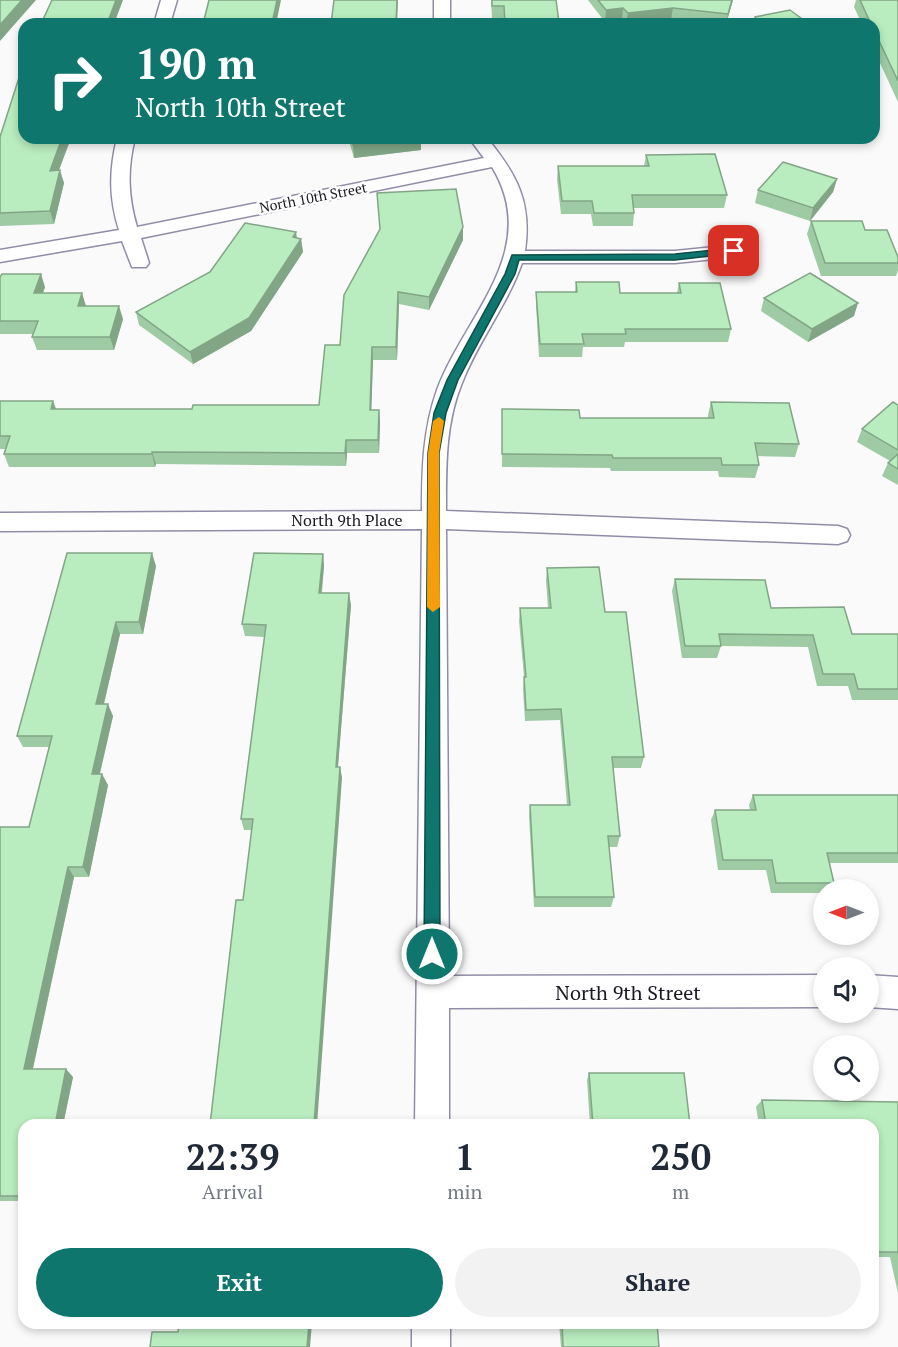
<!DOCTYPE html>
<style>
body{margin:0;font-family:"PT Serif",serif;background:#f2f2f3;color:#1f2937;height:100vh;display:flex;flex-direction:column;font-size:22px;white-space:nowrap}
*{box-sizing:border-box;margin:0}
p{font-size:20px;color:#747a83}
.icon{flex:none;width:33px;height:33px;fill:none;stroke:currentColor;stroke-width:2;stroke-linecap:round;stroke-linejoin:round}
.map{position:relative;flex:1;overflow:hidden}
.sheet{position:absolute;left:18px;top:1119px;width:861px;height:210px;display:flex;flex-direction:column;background:#fff;border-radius:18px;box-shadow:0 3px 9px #0003}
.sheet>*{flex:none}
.hud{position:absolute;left:18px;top:18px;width:862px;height:126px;border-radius:18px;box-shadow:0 3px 9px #0003;background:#0f766e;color:#fff;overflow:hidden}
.needle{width:39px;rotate:270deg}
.tools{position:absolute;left:813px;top:879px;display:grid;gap:12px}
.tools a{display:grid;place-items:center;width:66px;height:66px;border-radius:50%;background:#fff;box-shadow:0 3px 9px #0003;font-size:30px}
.pin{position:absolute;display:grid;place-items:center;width:51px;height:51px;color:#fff;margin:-26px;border-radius:12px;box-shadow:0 3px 9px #0006}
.me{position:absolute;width:66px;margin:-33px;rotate:0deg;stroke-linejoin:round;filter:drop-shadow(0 0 4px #0008)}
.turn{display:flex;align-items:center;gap:21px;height:126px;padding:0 18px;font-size:27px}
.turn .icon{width:78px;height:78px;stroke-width:2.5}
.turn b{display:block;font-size:42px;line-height:51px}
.eta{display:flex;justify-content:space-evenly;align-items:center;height:102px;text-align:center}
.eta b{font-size:36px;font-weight:700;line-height:42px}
.primary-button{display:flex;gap:12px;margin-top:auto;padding:12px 18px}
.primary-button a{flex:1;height:69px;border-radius:36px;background:#0f766e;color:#fff;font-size:24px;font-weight:700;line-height:69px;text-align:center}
.primary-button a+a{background:#f2f2f3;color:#1f2937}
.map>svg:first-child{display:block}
</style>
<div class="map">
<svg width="898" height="1347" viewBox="0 0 898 1347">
<rect width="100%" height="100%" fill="#fafafa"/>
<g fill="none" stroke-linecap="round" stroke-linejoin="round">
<defs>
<path id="street" d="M161,0h16l-7,24h-16z
M434,0h16v24h-16z
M117,138h18c-8,32 -7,58 2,89l347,-69 -15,-20h18c30,37 45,64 38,113h150l59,-6 7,2 3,4 -3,4 -7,2 -59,6h-153c-15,43 -44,78 -60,120 -17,41 -16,85 -16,128l392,15 9,3 3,6 -3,6 -9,3 -392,-15 3,447 375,-1v32l-375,1v117h-34l7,-596 -422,2v-18l422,-2c0,-42 1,-81 15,-121 27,-74 106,-139 55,-223l-351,71 8,25 -3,4h-14l-10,-26 -122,21v-12l119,-20c-10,-32 -10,-59 -2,-92z
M868,975l30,2v32l-30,-2z
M412,1323h38v24h-38z"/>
</defs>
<use href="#street" stroke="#918da8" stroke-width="3"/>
<use href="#street" fill="#fff" fill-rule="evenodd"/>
</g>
<path fill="#9fcba4" d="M491,0h65l3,24h-55v-5h-12z
M588,0h145l-7,24h-21l-34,-4 -33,4h-13l-3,-4 -17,2z
M856,0h42v102l-24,-52v-26h-12l-8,-17z
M0,137l24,1h47l-12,32 5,13 -10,41 -54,2z
M348,138h73v12l-67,8z
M646,155l81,40 -3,13h-90v5l-1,13h-40l-2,-12h-30l-4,-35 1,-13h86z
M837,179l-4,13 -23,29 -55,-18 3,-13z
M377,193l86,34v13l-34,70 -30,-6 -2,56h-24l-2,50h8l1,13 -1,30h-32l-1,13 -190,-2 -1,3h-146l-5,-13 1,-5h-5v-48l56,8h136l127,-4 61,-175z
M811,221l54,9 33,27v13l-2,6h-75l-14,-42z
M296,232l1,6 4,1 2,13 -52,79 -58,33 -54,-39 -3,-13 74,-40z
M0,277l45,10 -2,6 43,13 37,13 -9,31h-77l-5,-13 1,-3h-33z
M576,282l44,11h57l2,-10 52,46 -3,13h-103l-1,5h-41l-1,10h-43l-3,-52v-13h39z
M764,298l90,18 -46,26 -47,-31z
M711,402l88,42 -4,13 -38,-1 2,9 -4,13 -36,-1 -1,-6h-107l-1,-3 -108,-1v-58l78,9h128v-3z
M898,405v80l-16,-9 6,-13 2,-2 -33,-19 5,-13z
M323,554l1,12 -2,27 29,12 -13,162h2l2,11 -99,122 9,-70h-8l-3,-11 24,-182 -20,-1 -3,-12z
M156,566l-13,68h-23l-16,70 9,12 -13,58 8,11 -19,92h-15l-41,192 40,8 -10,48h-39v76h-24v-374h29l20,-80h-26l-6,-11z
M547,568l58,44 39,145 -3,11h-28l7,68 -3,11h-8l5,50 -3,10h-77l-5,-91 1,-11h37l-7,-85 -35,1 -2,-32 1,-12 -5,-56 1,-13h28l-2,-27z
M675,579l96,29 81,26h46v66h-46l-4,-14h-31l-9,-39 -87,-1 -4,12h-35l-10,-67z
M753,795h145v68h-68l4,20 -4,7h-6v3h-53l-5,-23h-48l-7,-50 4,-10h35l-1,-5z
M589,1073l101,52h-100l-3,-45z
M762,1100l136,2v191l-8,-36h-17v-132h-114l-3,-18z
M559,1323h98l2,24h-98z"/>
<path fill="#82a586" d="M22,0h14l-36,41v-16z
M116,0h7l-9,24h-7z
M277,0h4l-5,24h-4z
M397,0h1l-1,24h-1z
M732,0h1l-7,24 2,-10z
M623,8l-1,12 -17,2 1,-12z
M673,8l-2,12 -33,4h-12l2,-11z
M62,138h9l-17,45 -4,-12z
M412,138h9v12l-67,8 -1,-13z
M60,170l4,13 -10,41 -4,-13z
M837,179l-4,13 -23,29 3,-13z
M463,227v13l-34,70v-13z
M296,232l1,13 4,-6 2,13 -52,79 -58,33 -3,-12 103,-115z
M41,274l4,13 -7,19 -4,-13z
M398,292l1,12 -2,56 -1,-13z
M82,293l4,13h-8z
M858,303l-4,13 -46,26 4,-13z
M119,306l4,13 -9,31 -4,-13z
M372,347l1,13 -2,63 -1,-13z
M53,401l5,13 -7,-5z
M379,410l1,13 -1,30 -1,-13z
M346,440l1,13 -1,13 -1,-13z
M152,452l4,12 -1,3 -3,-13z
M152,553l4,13 -13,68 -4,-12z
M323,554l1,12 -4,39 -1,-12z
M349,593l2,12 -14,173 -1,-11z
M116,622l4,12 -19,82 -5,-12z
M108,704l5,12 -16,69 -5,-11z
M340,767l2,11 -25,347h-3z
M102,774l6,11 -19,92 -6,-10z
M68,867l6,10 -43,200 -7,-8z
M66,1069l7,8 -10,48h-8z
M309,1323h3l-2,24h-3z"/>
<path fill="#b9ecbf" stroke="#82a586" stroke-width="1.5" d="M0,0h22l-22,25z
M52,0h64l-9,24h-66z
M209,0h68l-5,24h-69z
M334,0h63l-1,24h-65z
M492,0h64l3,22 -17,2h-37l-1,-18h-12z
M598,0h134l-4,14 -55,-6 -45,5 -5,-5 -17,2z
M860,0h38v81l-24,-51v-6h-3z
M790,10l19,14h-55l1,-7z
M24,62v76h38l-12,33 10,-1 -10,41 -50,2v-76z
M351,138h61l-59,7z
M715,154l12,41h-95l2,18h-40l-2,-12h-30l-4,-35h91l-3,-11z
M783,162l54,17 -24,29 -55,-18z
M456,189l7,38 -34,70 -31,-5 -2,55h-24l-2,63h9l-1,30h-32l-1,13 -193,-1v2h-148l6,-18h-10v-35h53l-2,8h141l1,-4h126l6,-60h15l4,-50 36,-66 -3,-36z
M811,221h51l3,9h22l11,27v6h-73z
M245,223l51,9 -3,5 8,2 -52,79 -59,34 -54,-40 74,-40z
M810,273l48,30 -46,26 -48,-31z
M2,274h39l-7,19h48l-4,13h41l-9,31h-78l6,-16h-38v-44z
M576,282h43l1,11h61l-2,-10h41l11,46h-106l1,5h-44l2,10h-44l-4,-52h41z
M711,402l78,1 10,41 -44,-1 4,22h-37l-1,-7h-108l-1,-3 -110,-1v-45l77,1 1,8h134z
M893,402l5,3v45l-36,-21z
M898,454v15l-10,-6z
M67,553h85l-13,69h-23l-20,82h12l-16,70h10l-19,93h-15l-44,202h42l-11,56h-31v71h-24v-369h29l23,-91h-35z
M254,553l69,1 -4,39h30l-13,174h4l-26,358h-104l26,-225h7l10,-81h-12l25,-194 -24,-1z
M599,567l6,45h21l18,145h-32l8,79h-12l6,61h-79l-5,-92h40l-9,-96 -35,1 -2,-33h2l-6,-69h31l-4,-40z
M675,579l90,1 6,28 73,-1 8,27h46v55h-40l-4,-15h-31l-10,-39 -94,-1 2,12h-36z
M753,795h145v58h-71l7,30h-58l-4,-23h-49l-8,-50h41z
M589,1073h95l6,52h-97z
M762,1100l136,2v150h-25v-127h-107z
M179,1323h130l-2,24h-157l2,-15h26z
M562,1323h95l2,24h-96z"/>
<path fill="#0f766e" stroke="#0a4d48" stroke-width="1.5" d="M734,248l3,1v4l-62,7h-156l-4,14 -57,106 -12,33 -7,40 1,501 -2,5 -6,2 -6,-2 -2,-5 4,-501 6,-40 13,-33 58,-106 7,-19 163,-1z"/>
<path fill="#f59e0b" d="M439,417l5,4 -5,32 1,154 -7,5 -6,-5 1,-154 5,-32z"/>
<g text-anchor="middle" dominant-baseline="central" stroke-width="5" stroke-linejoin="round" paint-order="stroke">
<g font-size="14" fill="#1a1822" stroke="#fff">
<text transform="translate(313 197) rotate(-11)">North 10th Street</text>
</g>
<g font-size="16" fill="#1a1822" stroke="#fff">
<text x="347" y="520">North 9th Place</text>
</g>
<g font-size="20" fill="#1a1822" stroke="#fff">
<text x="628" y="992">North 9th Street</text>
</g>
</g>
</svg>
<div class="tools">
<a><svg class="needle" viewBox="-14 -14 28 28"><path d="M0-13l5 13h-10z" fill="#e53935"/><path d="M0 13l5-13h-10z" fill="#747a83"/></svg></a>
<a><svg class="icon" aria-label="sound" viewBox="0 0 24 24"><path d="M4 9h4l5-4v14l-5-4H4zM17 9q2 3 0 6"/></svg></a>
<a><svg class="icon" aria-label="search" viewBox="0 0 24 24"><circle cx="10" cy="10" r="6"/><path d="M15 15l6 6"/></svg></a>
</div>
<div class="pin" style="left:734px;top:251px;background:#d93025"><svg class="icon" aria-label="arrive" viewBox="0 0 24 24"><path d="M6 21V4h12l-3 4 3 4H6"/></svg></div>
<svg class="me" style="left:432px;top:954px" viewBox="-20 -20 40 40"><circle r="17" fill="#0f766e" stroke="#fff" stroke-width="3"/><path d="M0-11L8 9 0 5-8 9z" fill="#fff"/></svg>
<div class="hud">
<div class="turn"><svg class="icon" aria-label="right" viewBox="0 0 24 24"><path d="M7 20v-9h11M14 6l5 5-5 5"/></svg><div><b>190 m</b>North 10th Street</div></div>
</div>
<section class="sheet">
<div class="eta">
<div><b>22:39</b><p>Arrival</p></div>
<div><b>1</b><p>min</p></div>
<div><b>250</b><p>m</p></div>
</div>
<div class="primary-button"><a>Exit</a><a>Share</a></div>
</section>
</div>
